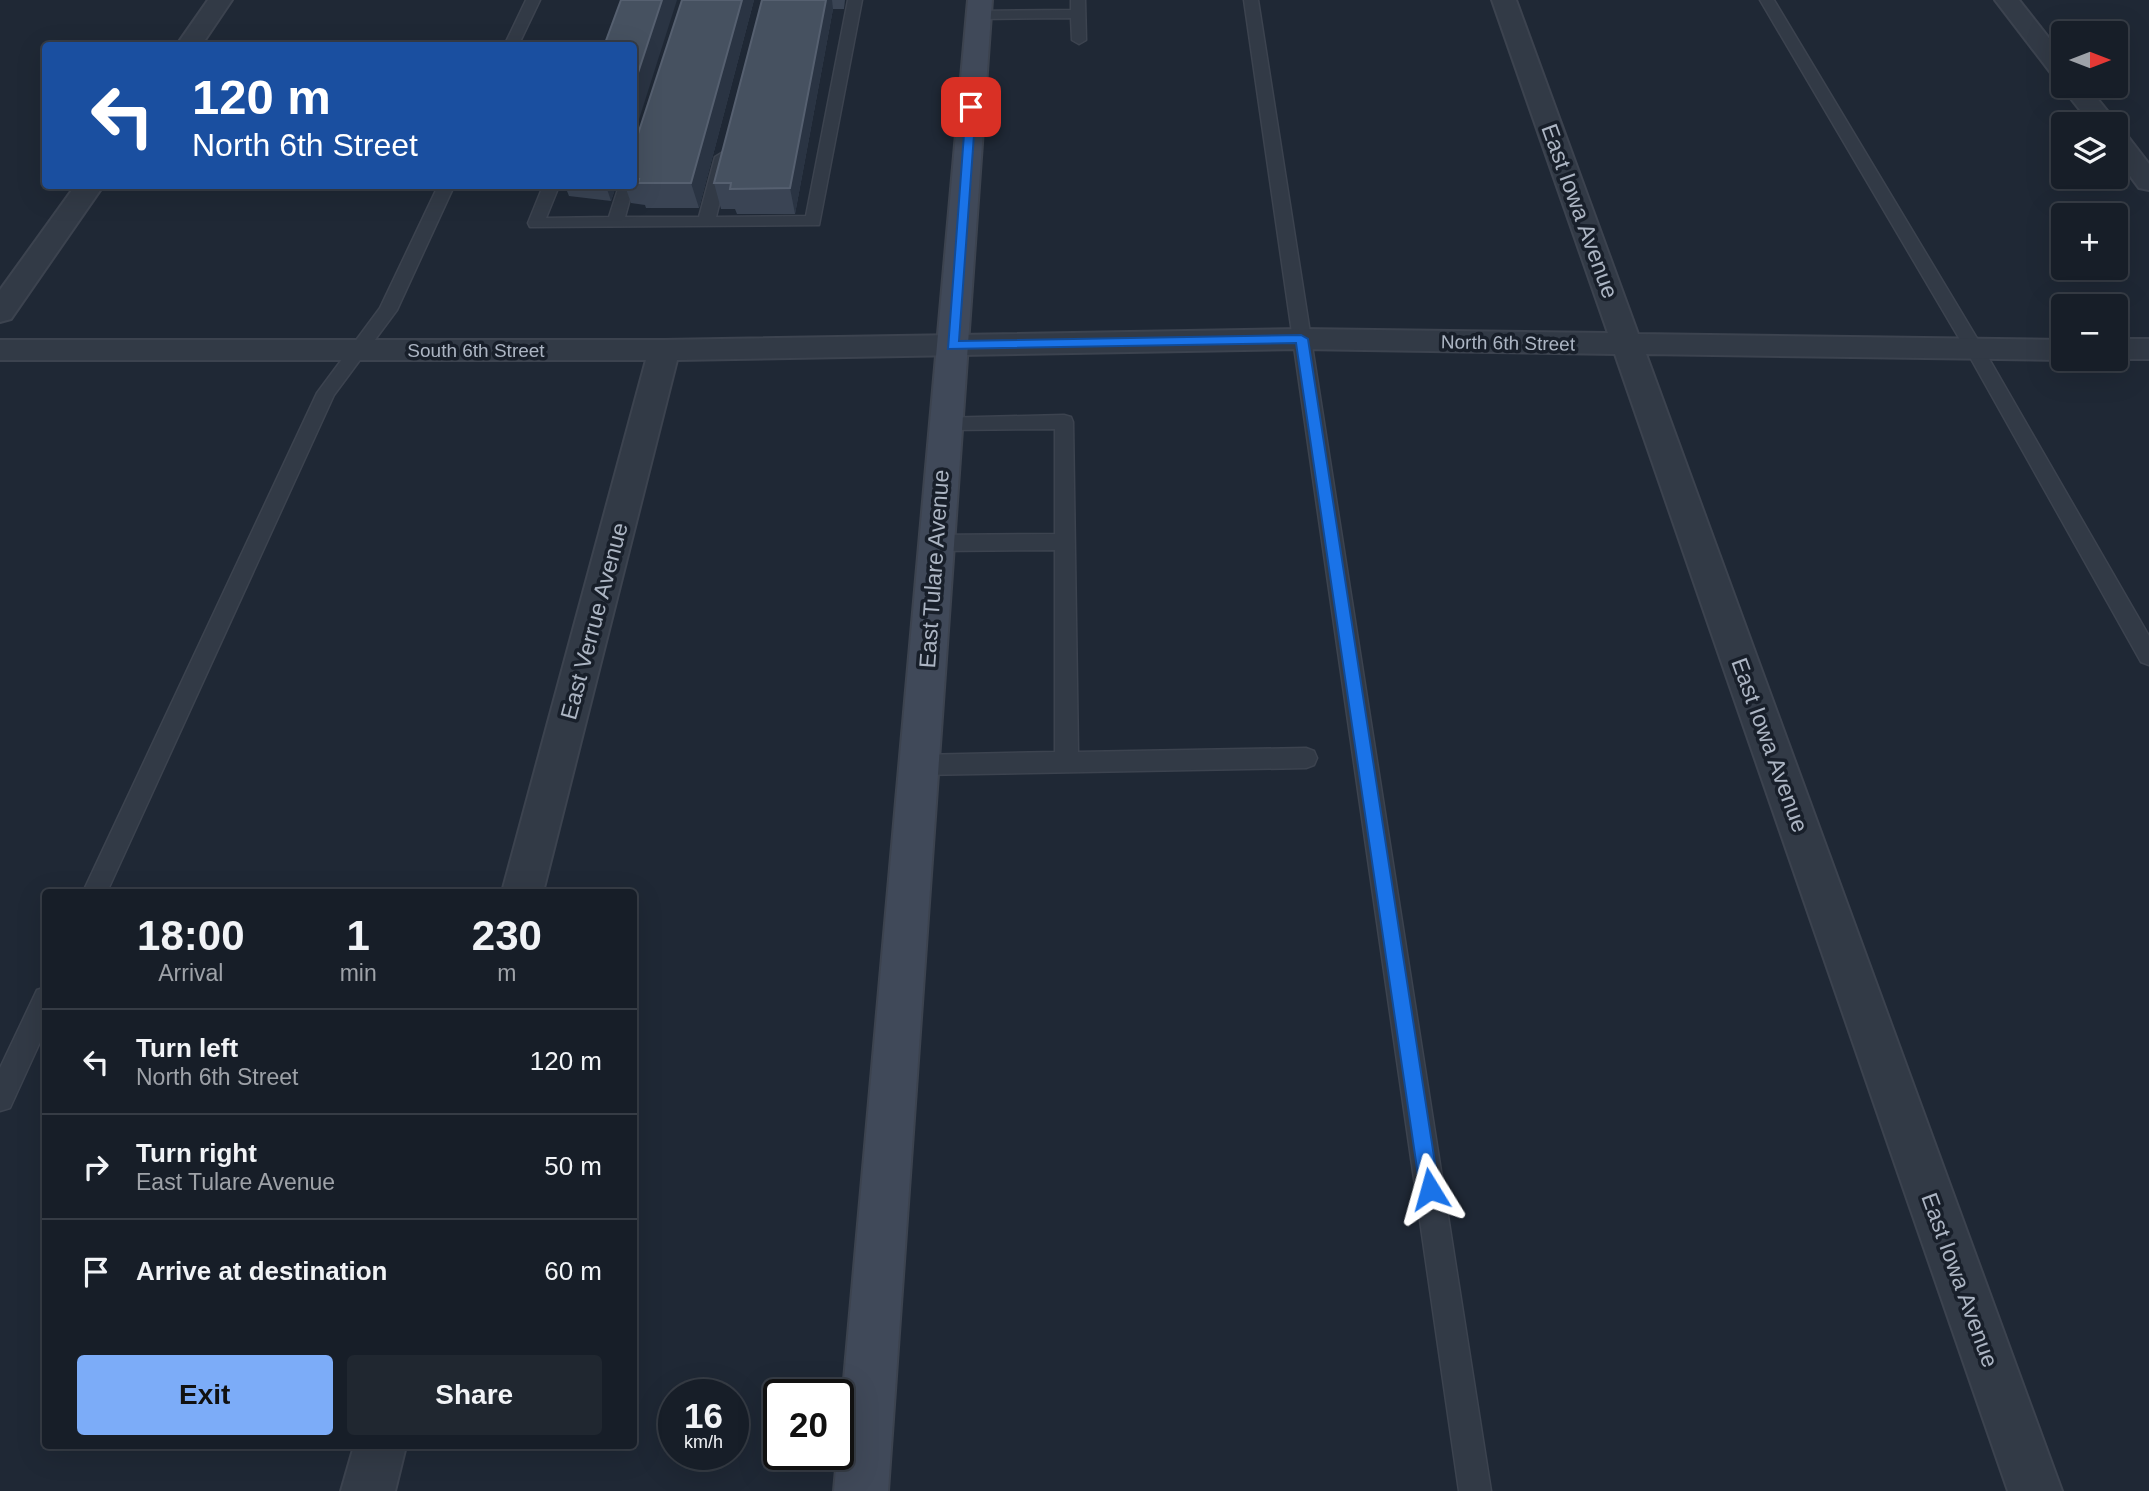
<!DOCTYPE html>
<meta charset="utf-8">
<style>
body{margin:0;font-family:Arial,sans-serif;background:#202730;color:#f1f3f6;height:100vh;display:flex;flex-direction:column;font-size:26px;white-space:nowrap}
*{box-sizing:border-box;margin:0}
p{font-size:23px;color:#9ea2a8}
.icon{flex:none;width:38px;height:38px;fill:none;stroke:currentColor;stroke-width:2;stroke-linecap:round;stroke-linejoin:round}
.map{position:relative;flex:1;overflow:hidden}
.drawer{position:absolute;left:42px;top:889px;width:595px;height:560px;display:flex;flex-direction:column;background:#171e28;border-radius:7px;box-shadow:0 7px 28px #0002,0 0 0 2px #363c45}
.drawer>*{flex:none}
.banner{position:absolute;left:42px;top:42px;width:595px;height:147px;border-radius:7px;box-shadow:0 7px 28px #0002,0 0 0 2px #363c45;background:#1a4fa0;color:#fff;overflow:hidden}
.needle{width:46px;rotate:90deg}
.controls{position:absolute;left:2051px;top:21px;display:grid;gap:14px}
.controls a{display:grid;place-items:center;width:77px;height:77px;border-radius:7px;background:#171e28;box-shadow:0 7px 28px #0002,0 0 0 2px #363c45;font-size:35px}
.speed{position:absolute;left:658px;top:1379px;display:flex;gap:14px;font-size:35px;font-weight:700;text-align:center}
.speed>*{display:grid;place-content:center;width:91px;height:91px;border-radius:50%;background:#171e28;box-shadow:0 7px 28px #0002,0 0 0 2px #363c45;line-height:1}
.speed small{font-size:18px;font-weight:400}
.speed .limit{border:4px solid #111;border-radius:10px;background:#fff;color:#111}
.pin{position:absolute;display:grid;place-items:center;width:60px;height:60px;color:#fff;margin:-30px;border-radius:14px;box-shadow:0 4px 10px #0006}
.me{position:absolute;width:77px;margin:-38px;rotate:352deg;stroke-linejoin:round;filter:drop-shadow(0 0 5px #0008)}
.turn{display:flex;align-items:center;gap:24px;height:147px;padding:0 35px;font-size:32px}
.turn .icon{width:91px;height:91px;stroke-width:2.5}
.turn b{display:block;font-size:49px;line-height:60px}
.eta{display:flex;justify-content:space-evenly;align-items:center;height:119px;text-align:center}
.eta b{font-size:42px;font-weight:800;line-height:49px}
.action{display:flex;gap:14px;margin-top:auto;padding:14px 35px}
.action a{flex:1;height:80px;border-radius:7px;background:#7cacf8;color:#111;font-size:28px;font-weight:800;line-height:80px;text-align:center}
.action a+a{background:#202730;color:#f1f3f6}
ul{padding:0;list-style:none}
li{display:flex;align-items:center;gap:21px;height:105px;padding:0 35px;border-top:2px solid #363c45}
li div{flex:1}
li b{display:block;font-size:26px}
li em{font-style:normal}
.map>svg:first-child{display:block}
</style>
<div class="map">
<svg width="2149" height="1491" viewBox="0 0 2149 1491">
<rect width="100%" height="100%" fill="#1f2835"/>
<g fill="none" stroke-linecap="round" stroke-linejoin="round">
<defs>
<path id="lane" d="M526,0h14l-22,46h-14z
M848,0h14l-43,225 -289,2 -2,-4 15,-37h16l-13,32 63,-1 10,-31 15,-2 -9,33h74l16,-60 8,-5 8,5 -15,60 90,-1z
M1071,0h14l1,40 -7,4 -7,-4 -1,-22 -93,1 -7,-4 7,-4 93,-1z
M1244,0h14l233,1491h-32z
M1760,0h14l210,350 165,286v29l-8,-3 -175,-312z
M438,186h16l-57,124 -63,85 -227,497h-24l234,-499 63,-85z
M1064,415l7,2 2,5 5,330 228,-4 8,3 3,7 -3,7 -8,3 -387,7 -8,-3 -3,-7 3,-7 8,-3 136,-3v-202l-119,1 -7,-3 -3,-5 3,-5 7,-3 119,-1v-105l-109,1 -7,-2 -2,-5 2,-5z
M46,987v42l-36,79 -10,3v-43l37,-78z"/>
<path id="street" d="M208,0h24l-31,46h-25z
M1492,0h24l122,334 425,6v19h6l-6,1 -417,-6 416,1137h-54l-393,-1137 -314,-5 -624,11 -134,532h-41l144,-532h-646v-20h664l637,-11 307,4z
M1995,0h24l44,56v23l-9,-2z
M2063,83v3h24l26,32 4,6 -1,2 -25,-2 -30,-38z
M2116,131l9,2 24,31v26l-10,-2 -23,-31z
M75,186h28l-92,133 -11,3v-32z
M2116,339h33v20h-35z
M354,1446h52l-11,45h-54z"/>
<path id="secondary" d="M968,0h24l-104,1491h-54z"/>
</defs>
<use href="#lane" stroke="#3c434f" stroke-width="3"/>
<use href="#street" stroke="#3c434f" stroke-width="4"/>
<use href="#secondary" stroke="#3c434f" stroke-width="4"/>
<use href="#lane" fill="#323a46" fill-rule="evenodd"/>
<use href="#street" fill="#323a46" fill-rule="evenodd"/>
<use href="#secondary" fill="#404959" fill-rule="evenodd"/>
</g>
<path fill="#3a4454" d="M682,0h72l-55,208h-53l-1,-3 -14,-2 -6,-17h9v-44l2,-2z
M762,0h83l-1,9h-11l-38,205h-58l-2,-5h-14l-7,-26z
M565,186h51l-5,15 -42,-5z"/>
<path fill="#2a3443" d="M662,0h15l-43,135v-50z
M742,0h12l-55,208 -8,-25z
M826,0h6l1,9 -38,205 -5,-26z
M606,186h10l-5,15z"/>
<path fill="#465160" stroke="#566070" stroke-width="2" d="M621,0h41l-28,85v-39h-30z
M682,0h60l-51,183h-53l1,-4h-5v-37l2,-2z
M762,0h64l-36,188 -60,1 1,-6h-17z"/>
<path fill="#1a73e8" stroke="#114b97" stroke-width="2" d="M971,104l5,3 -17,234 342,-6 7,4 131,850 -3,7 -6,3 -7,-3 -3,-7 -124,-846 -348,6 18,-242z"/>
<g text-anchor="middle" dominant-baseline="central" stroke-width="7" stroke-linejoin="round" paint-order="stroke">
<g font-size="19" fill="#acb5c3" stroke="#181f2a">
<text transform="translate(1508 343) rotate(1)">North 6th Street</text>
<text x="476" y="350">South 6th Street</text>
</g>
<g font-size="23" fill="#acb5c3" stroke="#181f2a">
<text transform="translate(1580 211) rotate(70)">East Iowa Avenue</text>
<text transform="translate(934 569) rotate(-86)">East Tulare Avenue</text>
<text transform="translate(594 621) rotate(-75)">East Verrue Avenue</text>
<text transform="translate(1770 745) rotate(70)">East Iowa Avenue</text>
<text transform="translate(1960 1280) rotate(70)">East Iowa Avenue</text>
</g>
</g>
</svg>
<div class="controls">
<a><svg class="needle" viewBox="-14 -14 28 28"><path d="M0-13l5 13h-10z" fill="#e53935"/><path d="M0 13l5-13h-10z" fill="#9ea2a8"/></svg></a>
<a><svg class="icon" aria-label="layers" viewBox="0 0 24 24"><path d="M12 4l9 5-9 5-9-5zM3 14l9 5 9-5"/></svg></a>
<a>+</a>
<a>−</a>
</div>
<div class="speed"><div>16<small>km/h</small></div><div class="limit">20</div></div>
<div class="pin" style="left:971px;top:107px;background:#d93025"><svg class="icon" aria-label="arrive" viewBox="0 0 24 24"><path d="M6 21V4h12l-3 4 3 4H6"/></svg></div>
<svg class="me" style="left:1430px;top:1189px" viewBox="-20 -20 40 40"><path d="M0-17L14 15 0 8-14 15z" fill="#1a73e8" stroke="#fff" stroke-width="4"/></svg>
<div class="banner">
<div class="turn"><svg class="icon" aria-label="left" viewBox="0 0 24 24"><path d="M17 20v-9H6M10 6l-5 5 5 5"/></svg><div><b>120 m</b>North 6th Street</div></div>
</div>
<section class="drawer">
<div class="eta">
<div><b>18:00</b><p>Arrival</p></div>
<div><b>1</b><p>min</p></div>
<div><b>230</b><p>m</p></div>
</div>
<ul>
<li><svg class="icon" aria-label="left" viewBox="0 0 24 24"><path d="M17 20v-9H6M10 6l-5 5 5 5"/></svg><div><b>Turn left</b><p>North 6th Street</p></div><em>120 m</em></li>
<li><svg class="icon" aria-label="right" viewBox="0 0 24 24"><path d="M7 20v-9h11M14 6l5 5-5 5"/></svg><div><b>Turn right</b><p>East Tulare Avenue</p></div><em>50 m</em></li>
<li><svg class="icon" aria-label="arrive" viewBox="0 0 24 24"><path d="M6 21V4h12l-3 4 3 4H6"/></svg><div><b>Arrive at destination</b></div><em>60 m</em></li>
</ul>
<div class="action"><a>Exit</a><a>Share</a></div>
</section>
</div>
